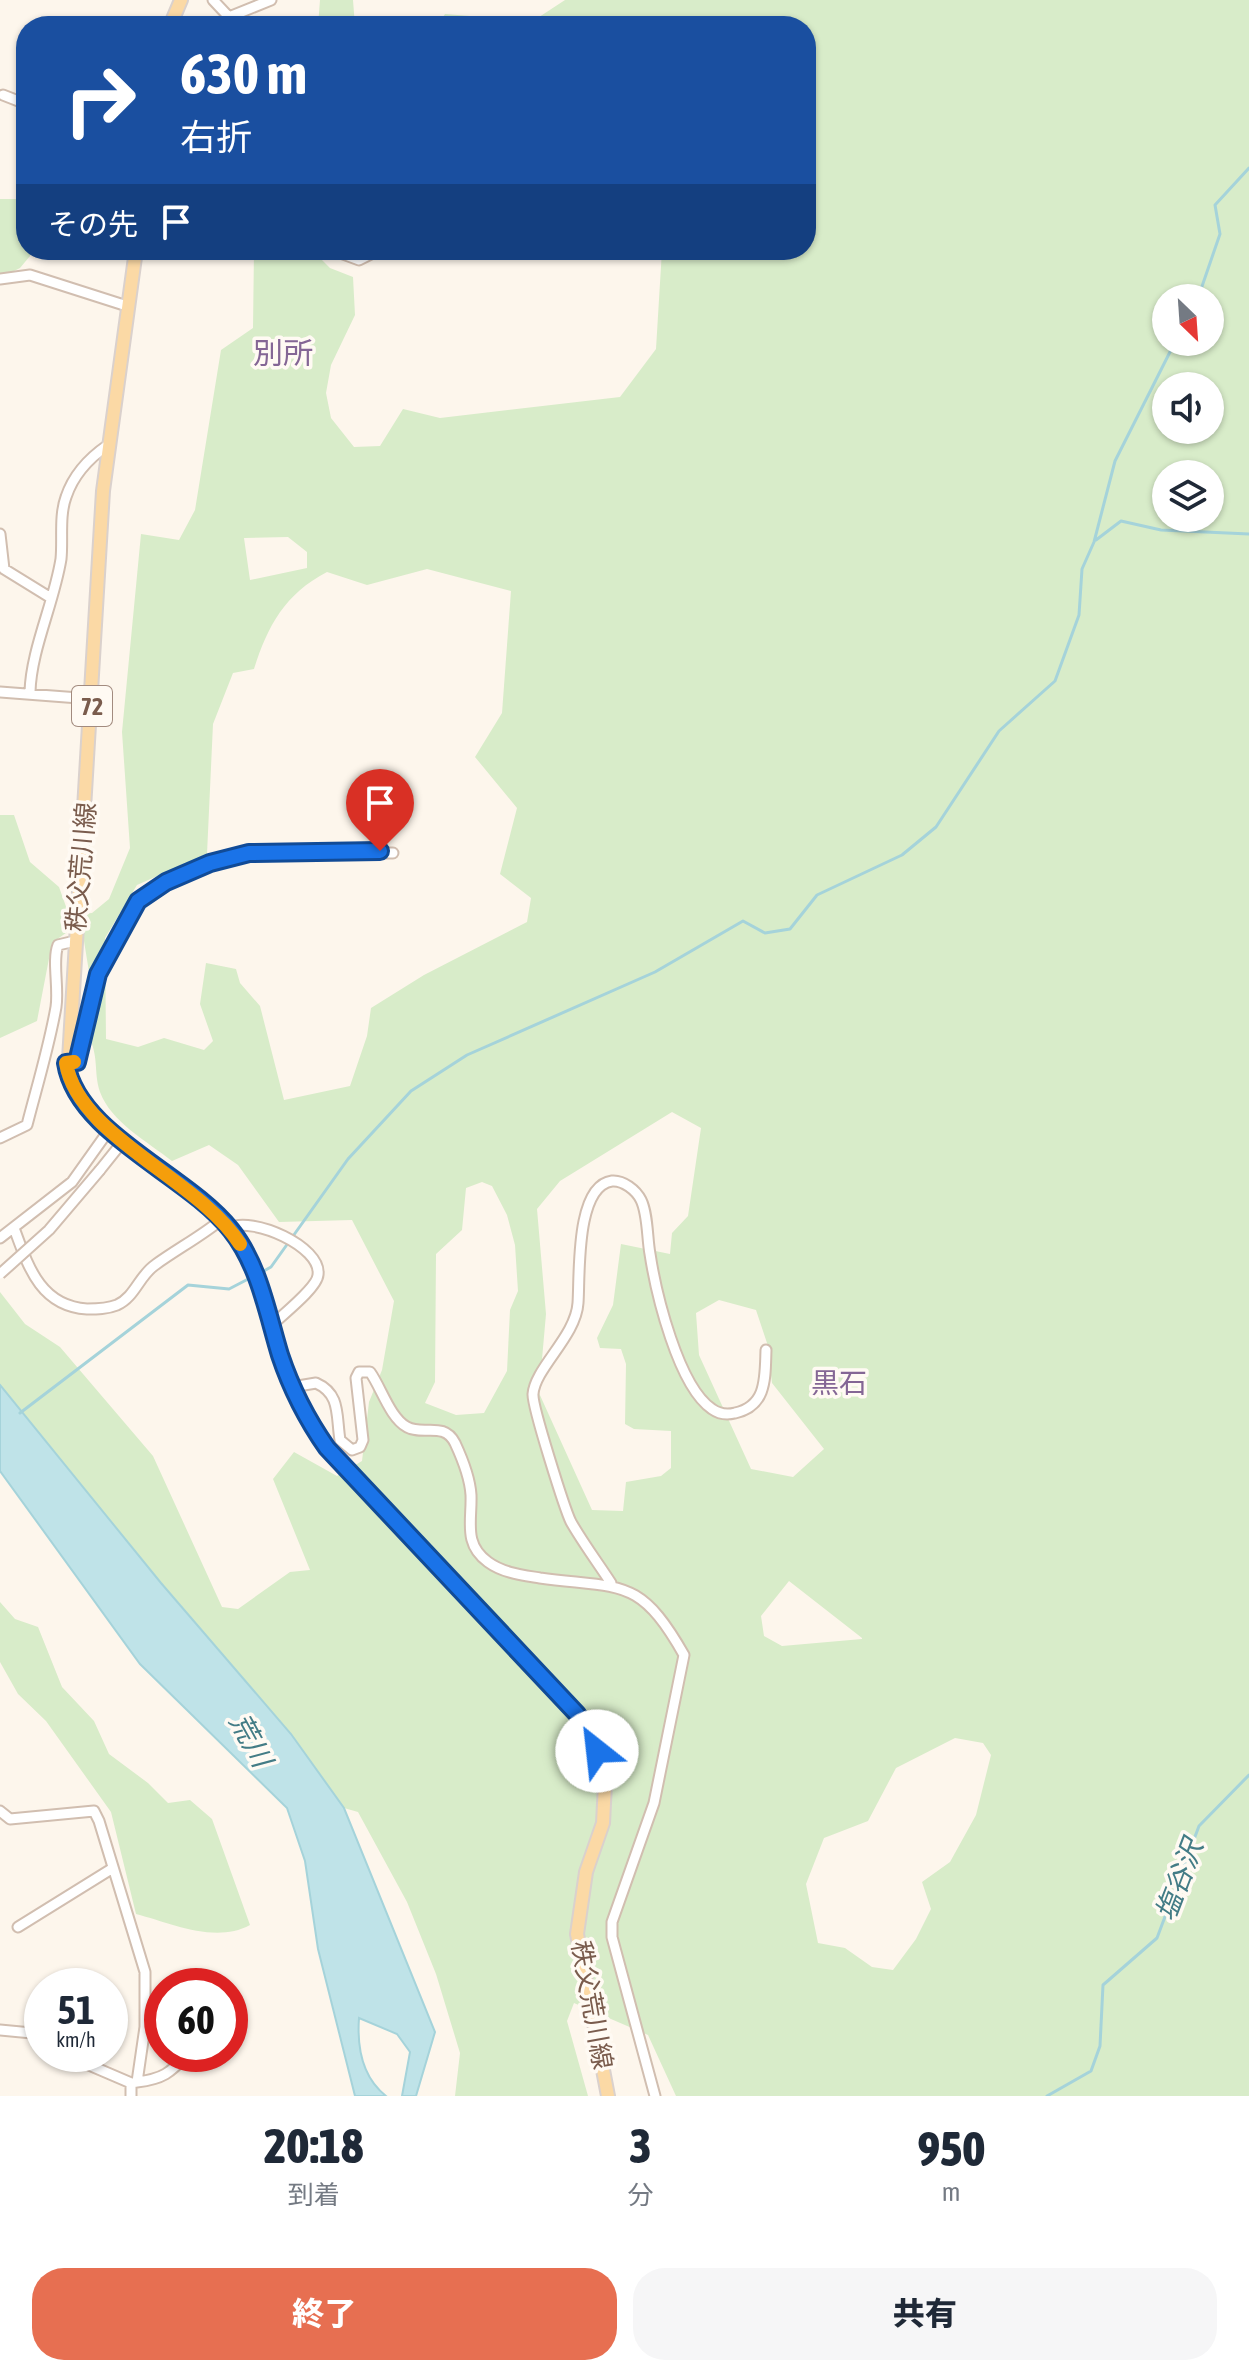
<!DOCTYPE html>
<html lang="ja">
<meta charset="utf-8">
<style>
body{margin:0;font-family:"Asap Condensed","Noto Sans JP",sans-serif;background:#f6f6f7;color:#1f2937;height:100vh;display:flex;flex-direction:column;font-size:30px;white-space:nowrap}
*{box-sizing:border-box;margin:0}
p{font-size:26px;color:#747a83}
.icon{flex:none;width:44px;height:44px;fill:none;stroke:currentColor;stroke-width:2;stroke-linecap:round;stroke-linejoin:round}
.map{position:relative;height:2096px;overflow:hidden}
.sheet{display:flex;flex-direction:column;background:#fff;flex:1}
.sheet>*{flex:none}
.banner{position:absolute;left:16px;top:16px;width:800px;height:244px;border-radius:32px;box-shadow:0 2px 6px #0004;background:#1a4fa0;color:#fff;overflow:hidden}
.needle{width:52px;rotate:155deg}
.controls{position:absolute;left:1152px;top:284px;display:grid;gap:16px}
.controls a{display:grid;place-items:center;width:72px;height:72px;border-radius:50%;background:#fff;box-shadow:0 2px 6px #0004;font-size:40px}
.speed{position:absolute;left:24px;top:1968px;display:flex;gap:16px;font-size:40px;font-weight:700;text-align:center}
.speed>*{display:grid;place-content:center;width:104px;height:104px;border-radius:50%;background:#fff;box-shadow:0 2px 6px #0004;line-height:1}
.speed small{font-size:20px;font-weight:400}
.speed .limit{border:12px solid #d22;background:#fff;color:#111}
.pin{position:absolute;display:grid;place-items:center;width:68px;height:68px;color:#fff;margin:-82px -34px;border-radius:50% 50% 50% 0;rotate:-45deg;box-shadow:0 0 8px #0007}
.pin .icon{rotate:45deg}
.me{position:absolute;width:88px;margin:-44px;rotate:331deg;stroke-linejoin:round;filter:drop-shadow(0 0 6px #0008)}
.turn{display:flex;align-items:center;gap:28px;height:168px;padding:0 32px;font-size:36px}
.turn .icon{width:104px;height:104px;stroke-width:2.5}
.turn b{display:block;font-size:56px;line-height:68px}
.then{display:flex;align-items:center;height:76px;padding:0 32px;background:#0003;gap:16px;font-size:30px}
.eta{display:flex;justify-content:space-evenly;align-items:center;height:136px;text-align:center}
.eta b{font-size:48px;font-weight:800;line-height:56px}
.button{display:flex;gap:16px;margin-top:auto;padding:16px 32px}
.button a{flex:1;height:92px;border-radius:32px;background:#e76f51;color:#fff;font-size:32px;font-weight:800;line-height:92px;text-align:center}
.button a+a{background:#f6f6f7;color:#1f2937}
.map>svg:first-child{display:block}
</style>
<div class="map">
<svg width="1249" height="2096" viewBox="0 0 1249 2096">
<rect width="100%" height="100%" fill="#fdf6ec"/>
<path fill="#d8ecc9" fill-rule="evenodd" d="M320,0h33l2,26h-37z
M565,0h684v2096h-573l-28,-61 -74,-32 -7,18 21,75h-133l5,-43 -24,-79 -29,-72 -49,-90 -14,-4 -53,-74 -130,-151 -161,-198v-93l25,32 35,23 93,109 69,151 16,2 52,-37 20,-2 -37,-91 21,-27 43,24 25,-15 7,-59 13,-32 12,-69 -42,-81 -73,2 -41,-57 -29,-20 -37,16c-24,-19 -61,-39 -72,-69 -7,-22 0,-34 -13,-60l8,-23 -11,-68 -14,-11 -18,13 -15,78 -37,17v-223h14l16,47 29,25 10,28 23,-2 17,-14 21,-51 -8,-116 19,-198 38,6 16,-30 26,-160 32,-22 1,-78h69l-6,5 13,13 23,9 2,38 -24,50 -5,28 5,25 23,29 26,-1 23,-37 37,9 180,-21 36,-48 6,-99h144v-224h-369l8,-12 88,7zM1166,298h44v44h-44zM1166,386h44v44h-44zM1166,474h44v44h-44zM288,537l19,15v16l-57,12 -6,-42zM427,569l84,22 -9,122 -27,44 42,51 -17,66 31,24 -4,24 -103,53 -53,33 -4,28 -17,50 -66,14 -24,-94 -20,-23 -4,-14 -30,-6 -6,41 13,37 -9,9 -40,-12 -26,9 -32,-8 -1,-101 32,-53 70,-31 6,-130 20,-51 21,-4c14,-44 31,-75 73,-97l40,13zM672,1112l29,16 -13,88 -16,17 -2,21 -49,-10 -8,61 -16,33 3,10 21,1 5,15 -1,60 9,5 37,2v37l-10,8 -35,6 -3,29 -31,-1 -53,-117 7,-79 -9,-105 23,-28zM482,1182l10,4 15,29 8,30 3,46 -8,19 -3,61 -23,42 -28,2 -31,-12 10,-21 1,-128 26,-24 4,-42zM719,1300l37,10 11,33 5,40 52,66 -31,28 -42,-8 -52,-114 -3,-42zM789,1581l73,57v1l-80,7 -18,-10 -3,-20zM955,1738l28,5 8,12 -15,60 -26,47 -28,20 9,27 -15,30 -23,31 -21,-3 -27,-19 -27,-5 -12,-59 18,-46 44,-17 28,-53z
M0,199h26v51h9l-15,18 -20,10z
M0,1602l15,17 23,8 24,60 32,34 15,33 39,29 20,20 22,-3 22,19 38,106c-35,19 -79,-2 -114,-11l-25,-102 -65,-91 -28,-27 -18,-32z"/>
<path fill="#bfe3e8" stroke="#a5d3da" stroke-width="2" d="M0,1385l161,198 130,151 53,74 91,224 -19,64h-14l8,-44 -13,-18 -38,-16c-2,28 3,59 27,78h-31l-37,-147 -13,-88 -18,-53 -147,-144 -140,-193z"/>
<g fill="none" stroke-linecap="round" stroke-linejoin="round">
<path stroke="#a5d3da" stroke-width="3" d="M1198,298l22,-64 -5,-29 34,-37
M1096,540l25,-19 40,9 88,4
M260,1273l11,-6 77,-108 63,-68 56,-36 188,-83 88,-51 22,12 25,-4 27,-34 85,-40 34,-28 63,-96 56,-50 24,-66 3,-46 12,-27 21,-81 60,-119
M20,1413l168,-128 41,4 25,-13
M1047,2096l44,-25 9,-25 3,-61 54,-47 42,-112 50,-51"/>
<defs>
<path id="minor" d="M213,0l16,17 42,-17
M3,95l23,9
M332,250l27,10 20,-10
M0,279l30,-4 97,31
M0,534l4,35 47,29
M0,692l92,7
M30,692c1,-42 24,-89 31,-133 2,-19 -2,-43 5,-62 7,-21 23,-39 42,-52
M66,1063l11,-1 21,-88 40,-73 28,-19 44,-19 39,-10h144
M0,1138l27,-13c10,-39 22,-78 29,-118 3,-19 -4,-47 2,-62l17,-4
M100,1170l24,-30
M14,1228c14,38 26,78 73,81 10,0 20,0 30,-4 18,-8 22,-29 38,-40 22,-16 45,-28 66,-45
M230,1228c21,-12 92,18 88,47 -1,13 -36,40 -46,50
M0,1238l72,-56 37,-52
M292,1387l24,-4c25,11 20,33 24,57l12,10 8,-3 3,-7 -7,-62 3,-6h11c11,15 20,46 37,55 16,9 37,-6 48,16 7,15 15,35 16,52 1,26 -8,49 17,67 15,11 34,13 52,16 82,11 99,-2 144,77l-30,148 -42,119v15l43,159
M611,1583c-13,-20 -28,-40 -40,-61 -6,-12 -39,-116 -38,-128 2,-26 43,-58 45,-91 2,-27 -3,-117 34,-122 11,-1 24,9 29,19 7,14 6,38 9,54 6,39 28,132 62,155 7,5 15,6 23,4 32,-7 30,-35 31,-63
M0,1811l10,8 84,-8 5,10 46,151v55l-8,55 -6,1
M18,1927l95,-59
M0,2030l42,4
M82,2054l7,11 42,18v13
M137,2082c26,-3 33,-9 51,-28"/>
<path id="major" d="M170,26l11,-26
M136,250l-33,241 -35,585c23,64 121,99 163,154 28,36 36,82 50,125 10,34 26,64 46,93l250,266 20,37 8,33 -2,39 -17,49 -9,62 31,162"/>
</defs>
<use href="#minor" stroke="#d1beb0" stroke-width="13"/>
<use href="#major" stroke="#dad1cd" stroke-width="16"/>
<use href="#minor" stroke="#fff" stroke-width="9"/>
<use href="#major" stroke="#fbd9a5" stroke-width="12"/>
<defs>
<path id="minor-bridge" d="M0,1274l49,-44 51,-60"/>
</defs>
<use href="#minor-bridge" stroke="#d1beb0" stroke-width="13" stroke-linecap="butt"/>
<use href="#minor-bridge" stroke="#fff" stroke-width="9"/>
</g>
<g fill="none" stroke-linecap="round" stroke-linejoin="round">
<defs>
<path id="route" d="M380,851l-131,2 -39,10 -44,19 -28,19 -40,73 -20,84 -1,4 -11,1c11,71 121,111 165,167 28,35 36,82 49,125 11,33 26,63 47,93l250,266 20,37"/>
</defs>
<use href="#route" stroke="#114b97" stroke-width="20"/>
<use href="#route" stroke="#1a73e8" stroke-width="14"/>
<path stroke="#f59e0b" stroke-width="14" d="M74,1062l-8,1c12,74 133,116 174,181"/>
</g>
<g text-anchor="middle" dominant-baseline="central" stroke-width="7" stroke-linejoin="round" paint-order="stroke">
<rect fill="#fffaf3" stroke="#a28b7f" stroke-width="2" x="72" y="686" width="40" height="40" rx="6"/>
<g font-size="24" font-weight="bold" fill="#7a5c4d">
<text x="92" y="706">72</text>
</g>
<g font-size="26" fill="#7a5c4d" stroke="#fffaf3">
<text transform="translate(81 867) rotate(-85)">秩父荒川線</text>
<text transform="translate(592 2005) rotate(80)">秩父荒川線</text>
</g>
<g font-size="28" fill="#846695" stroke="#fffaf3">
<text x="839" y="1383">黒石</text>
</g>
<g font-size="28" font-style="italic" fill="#437c86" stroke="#fffaf3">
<text transform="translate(251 1740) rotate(61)">荒川</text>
<text transform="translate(1179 1880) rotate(-69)">塩谷沢</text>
</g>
<g font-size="30" fill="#846695" stroke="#fffaf3">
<text x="283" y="353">別所</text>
</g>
</g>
</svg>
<div class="controls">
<a><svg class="needle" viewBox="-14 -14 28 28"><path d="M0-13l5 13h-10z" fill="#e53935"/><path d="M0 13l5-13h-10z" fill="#747a83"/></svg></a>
<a><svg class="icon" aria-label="sound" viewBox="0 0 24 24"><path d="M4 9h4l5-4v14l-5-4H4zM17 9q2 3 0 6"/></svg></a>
<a><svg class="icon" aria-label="layers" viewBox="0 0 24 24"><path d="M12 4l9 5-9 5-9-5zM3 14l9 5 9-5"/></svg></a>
</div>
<div class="speed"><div>51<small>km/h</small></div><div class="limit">60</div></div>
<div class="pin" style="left:380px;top:851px;background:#d93025"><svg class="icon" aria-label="arrive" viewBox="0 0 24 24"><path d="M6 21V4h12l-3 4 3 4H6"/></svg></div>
<svg class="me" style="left:597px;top:1751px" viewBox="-20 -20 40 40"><circle r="19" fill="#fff"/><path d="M0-13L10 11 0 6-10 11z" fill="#1a73e8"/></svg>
<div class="banner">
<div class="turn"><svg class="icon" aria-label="right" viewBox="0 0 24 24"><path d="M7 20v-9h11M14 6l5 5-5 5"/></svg><div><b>630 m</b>右折</div></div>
<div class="then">その先<svg class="icon" aria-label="arrive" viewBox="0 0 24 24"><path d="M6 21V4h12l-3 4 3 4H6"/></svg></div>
</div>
</div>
<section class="sheet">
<div class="eta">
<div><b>20:18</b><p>到着</p></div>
<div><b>3</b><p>分</p></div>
<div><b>950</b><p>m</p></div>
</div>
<div class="button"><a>終了</a><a>共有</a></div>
</section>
